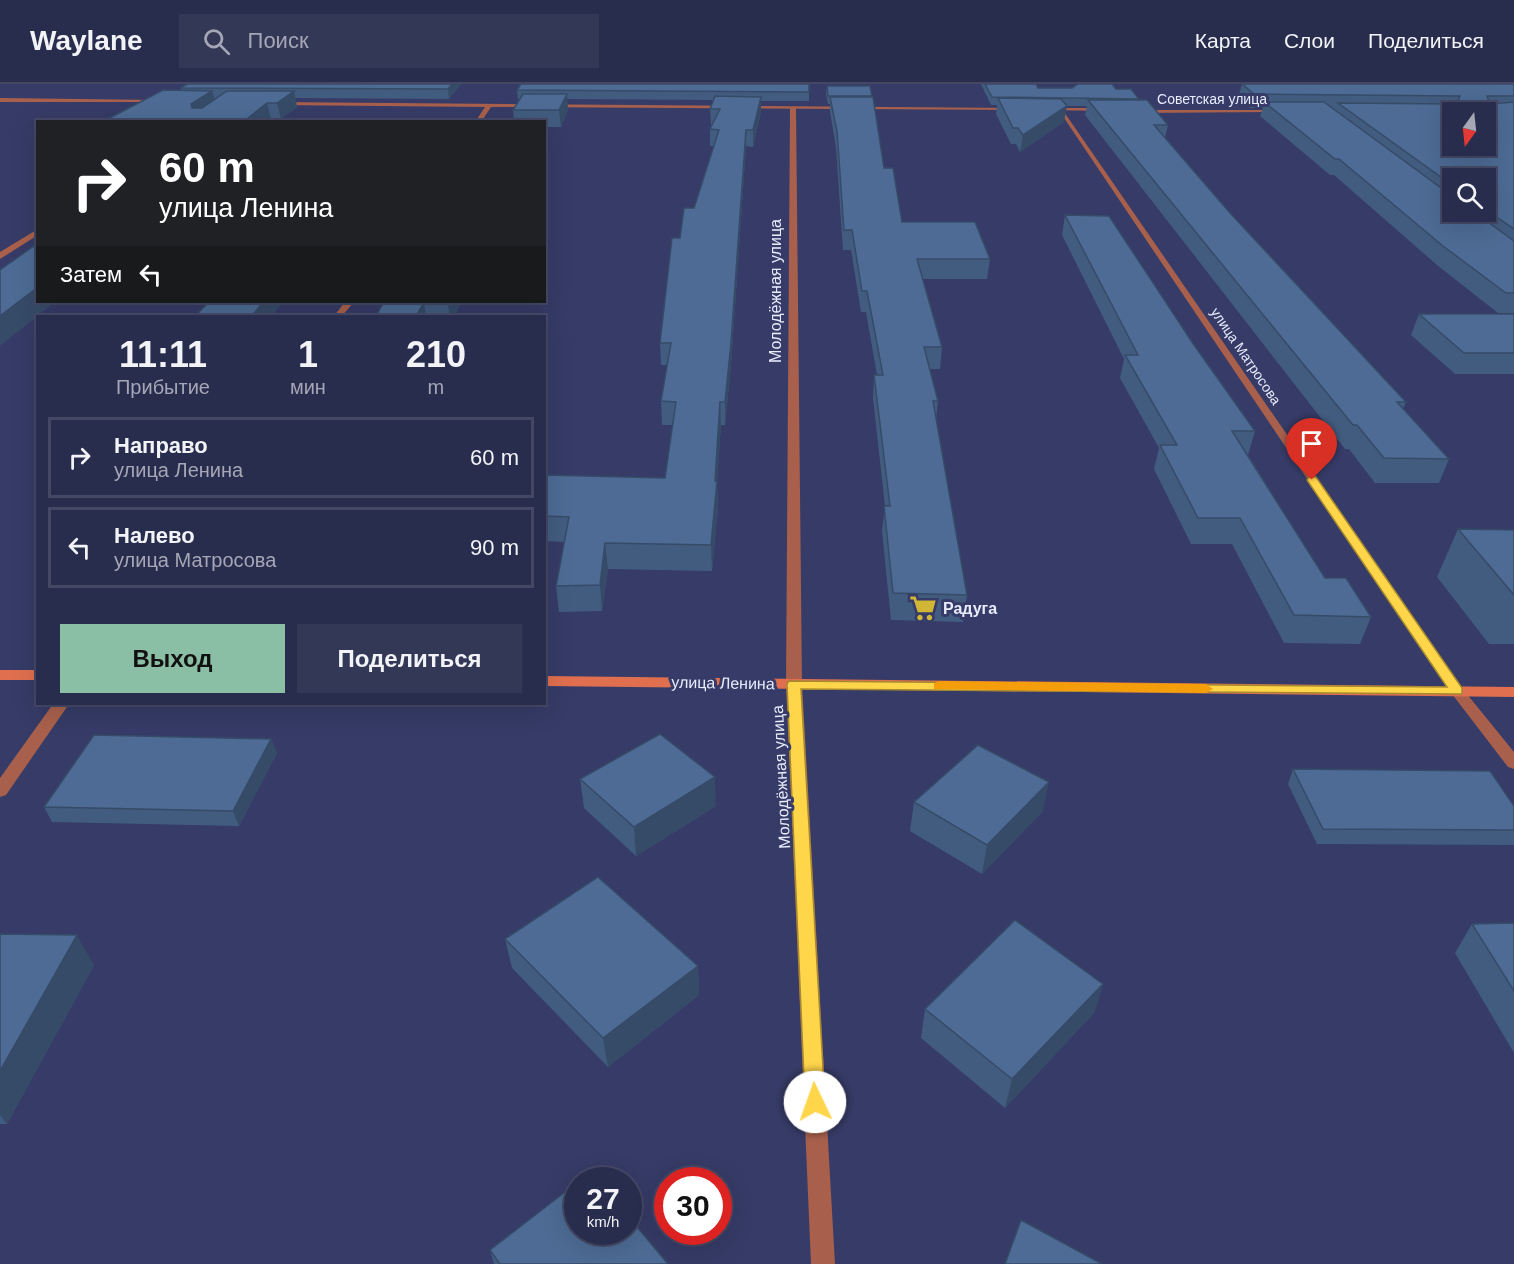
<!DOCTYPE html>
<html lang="ru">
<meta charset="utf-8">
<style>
body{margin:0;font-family:Helvetica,sans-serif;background:#343857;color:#f1f3f6;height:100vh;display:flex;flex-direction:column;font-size:22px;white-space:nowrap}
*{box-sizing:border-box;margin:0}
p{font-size:20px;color:#a5a7b6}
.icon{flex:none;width:33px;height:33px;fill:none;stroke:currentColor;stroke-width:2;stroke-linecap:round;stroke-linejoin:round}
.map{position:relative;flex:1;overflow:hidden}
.panel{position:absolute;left:36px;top:231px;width:510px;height:390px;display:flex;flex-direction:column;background:#282c4d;border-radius:0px;box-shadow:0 6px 24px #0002,0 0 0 2px #444865}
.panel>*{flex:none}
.top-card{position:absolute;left:36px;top:36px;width:510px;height:183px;border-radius:0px;box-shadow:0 6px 24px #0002,0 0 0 2px #444865;background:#202124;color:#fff;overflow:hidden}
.needle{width:39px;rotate:195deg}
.buttons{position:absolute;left:1442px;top:18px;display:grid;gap:12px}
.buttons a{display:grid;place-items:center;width:54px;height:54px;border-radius:0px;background:#282c4d;box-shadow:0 6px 24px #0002,0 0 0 2px #444865;font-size:30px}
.speed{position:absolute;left:564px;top:1083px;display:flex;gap:12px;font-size:30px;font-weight:700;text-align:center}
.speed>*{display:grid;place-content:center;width:78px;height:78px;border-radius:50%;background:#282c4d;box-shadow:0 6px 24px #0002,0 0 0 2px #444865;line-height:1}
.speed small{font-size:15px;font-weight:400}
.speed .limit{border:9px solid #d22;background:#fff;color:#111}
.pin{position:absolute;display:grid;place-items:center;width:51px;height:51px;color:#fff;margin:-62px -26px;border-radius:50% 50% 50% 0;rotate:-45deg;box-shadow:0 0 6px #0007}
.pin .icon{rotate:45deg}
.me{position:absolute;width:66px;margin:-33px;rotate:357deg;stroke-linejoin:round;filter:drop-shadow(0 0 4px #0008)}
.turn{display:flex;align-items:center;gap:21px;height:126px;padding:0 24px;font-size:27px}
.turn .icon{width:78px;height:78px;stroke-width:2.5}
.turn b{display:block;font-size:42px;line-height:51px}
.then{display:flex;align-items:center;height:57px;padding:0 24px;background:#0003;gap:12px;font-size:22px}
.eta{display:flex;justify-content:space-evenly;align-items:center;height:102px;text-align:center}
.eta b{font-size:36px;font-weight:700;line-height:42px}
.action{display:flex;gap:12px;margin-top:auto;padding:12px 24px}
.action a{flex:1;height:69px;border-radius:0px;background:#8abfa5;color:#111;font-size:24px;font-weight:700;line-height:69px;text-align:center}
.action a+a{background:#343857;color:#f1f3f6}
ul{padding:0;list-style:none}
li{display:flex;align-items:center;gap:18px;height:81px;margin:0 12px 9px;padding:0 12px;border:3px solid #444865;border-radius:0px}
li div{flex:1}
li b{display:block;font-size:22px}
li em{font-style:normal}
header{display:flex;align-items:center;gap:36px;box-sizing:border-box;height:84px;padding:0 30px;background:#282c4d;border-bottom:2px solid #444865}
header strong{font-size:28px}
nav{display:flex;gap:33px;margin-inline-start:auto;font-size:21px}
.search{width:420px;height:54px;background:#343857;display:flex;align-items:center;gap:15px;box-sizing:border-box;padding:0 21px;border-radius:0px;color:#a5a7b6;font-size:22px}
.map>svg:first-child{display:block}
</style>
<header>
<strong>Waylane</strong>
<div class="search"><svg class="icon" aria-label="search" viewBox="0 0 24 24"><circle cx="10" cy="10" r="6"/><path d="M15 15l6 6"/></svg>Поиск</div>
<nav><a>Карта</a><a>Слои</a><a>Поделиться</a></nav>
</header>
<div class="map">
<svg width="1514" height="1180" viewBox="0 0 1514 1180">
<rect width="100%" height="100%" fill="#363b67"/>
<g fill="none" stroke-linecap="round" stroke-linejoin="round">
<path fill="#a8604c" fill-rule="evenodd" d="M793,22l3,2 6,576 33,580h-24l-25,-580 4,-576z
M1058,25h4l400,579 52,64v17l-6,-2 -56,-73z
M38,145v6l-38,24v-7z"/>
<path fill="#a8604c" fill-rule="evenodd" d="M0,14l159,2 3,2h-162z
M274,18l743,6 3,2 -529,-3 -10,15h-6l10,-15 -209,-2z
M1107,24l2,3 -65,-1 3,-2z
M1135,26h146l3,2 -147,1z
M345,218h9l-12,14h-8z
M53,620h16l-63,91 -6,2v-19z"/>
<path fill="#df6f4f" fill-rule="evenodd" d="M0,586h38v10h-38z
M544,592l970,11v10l-970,-11z"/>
</g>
<path fill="#425c7f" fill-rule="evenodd" d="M461,0l-12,15 -154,-1 2,9 -16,12h-10l-90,-29 -1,-2z
M981,0h55l2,4 78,1 23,10 -1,1 30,25 -3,13 65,75 176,189 -3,7 46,50 -10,24h-64l-26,-34h-4l-260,-334 2,-9h-21l-2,16 -44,30 -4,-8h-5l-15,-30 1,-9h-6z
M1242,0h272v229h-16l-61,-48 -103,-90h-4l-70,-59 3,-8h-13l-12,-10zM1452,94h33v34h-33z
M827,2h43l14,82 18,54 88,37 -3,20h-64l19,68 -2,22h-10l8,32 -2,19 31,175 -4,27 -72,-2 -9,-89 3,-25 -12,-108 1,-23h3l-11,-63h-5l-10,-62h-8l-7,-102 -6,-36v-8h-2l-2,-10z
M517,6l292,2v9h-48v11l-8,35 -7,-1 -15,219 -6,60h-4l-4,56 1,25 -6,65 -104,-2 -6,42 -43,1 -3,-26 8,-44 -20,-1v-66l121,3 8,-53h-11l-1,-24 6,-36h-6l-1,-22 20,-105 14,-30 20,-62h-4v-17l2,-4h-1l-1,-16 3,-9 -146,-1 1,11 -7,17h-17v-5h-30l-1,-12 7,-11h-2z
M1065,131l129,130 61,86 -7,24 77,123 46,39 -11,27 -76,-1 -52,-99h-41l-37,-75 5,-21 -39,-70 4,-19 -62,-124z
M384,218h77l-7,14h-78z
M1419,230h95v60h-59l-44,-39z
M1458,445l56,1v114h-25l-52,-67z
M271,655l6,14 -38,73 -187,-4 -8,-15z
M1293,685l221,37v39l-197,-1 -29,-60z
M580,695l136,27 -80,50 -52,-48z
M914,718l129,9 -61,63 -72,-43z
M1514,839v130l-59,-100 17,-29z
M0,850l94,31 -87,159h-7z
M505,855l193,27 1,29 -91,72 -96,-99z
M1103,900l-9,29 -89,95 -84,-70 4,-29z
M490,1166l178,14h-174z"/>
<path fill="#364b68" d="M452,0h9l-12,15 -1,-10z
M212,7l5,15 -21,14 -5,-16z
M294,7l3,16 -16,12 -4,-16z
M567,10l1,16 -7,17 -2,-17z
M761,13v15l-8,35v-17z
M267,19l4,16 -3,3h-25z
M1067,22l-3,16 -44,30 3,-17z
M746,46v16l-15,219 -6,60v-23z
M38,203v15h17l-55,44v-30z
M263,218h20l-11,14h-20z
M424,218l2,14h-10z
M447,218h14l-7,14h-4z
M720,318l1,23 -5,74 1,-18 1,25 -6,65 -1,-26z
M605,459l3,26 -6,42 -2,-26z
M271,655l6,14 -38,73 -6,-15z
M715,693l1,29 -80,50 -2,-29z
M1049,698l-6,29 -61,63 5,-29z
M77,851l17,30 -87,159 -7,-9v-44z
M698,882l1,29 -91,72 -5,-29z
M1103,900l-9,29 -89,95 7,-29z"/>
<path fill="#4d6b94" stroke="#364b68" stroke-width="1.5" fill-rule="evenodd" d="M188,0h264l-4,5 -268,-1z
M521,0h288v8l-292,-2z
M985,0h51l2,4h34l6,-4h34l4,5h15l8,10 -147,-2z
M1242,0h272v12h-27l3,8 24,-2v127l-29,-20v-31h-33v7l-114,-82 119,1 3,-8 -206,-2zM1452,28h33v34h-33z
M827,2h43l2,10h-44z
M163,6l49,1 -21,13 1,4h10l25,-17h67l-17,12h-10l-24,19h-141z
M523,10h44l-8,16h-46z
M715,12l46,1 -8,33h-7l-15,213 -6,59h-5l-5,79h2l-6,64 -106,-2 -5,42 -44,1 13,-69 -25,-1v-41l121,3 11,-76 -15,-1 10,-58h-11l12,-105h8l4,-30h10l25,-78 -9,-1 10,-20h-10z
M830,13h43l11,71h9l9,54h73l15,37h-73l25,88h-18l14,54h-5l34,194 -74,-2 -9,-87h6l-16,-131h9l-16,-84h-5l-10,-61h-8l-7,-99z
M998,14l63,1 6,7 -44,29 -5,-7h-5z
M1088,16h59l21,25h-14l76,88 176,189h-9l52,57 -65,-1 -27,-33h-4z
M1264,18h60l128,94v16h22l40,29v52h-8l-63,-47 -104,-87h-4z
M1065,131l44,1 85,129 61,86h-23l93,147h21l25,39 -77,-2 -54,-97h-42l-38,-73h17l-52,-90h13z
M38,159v44l-38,29v-46z
M209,218h54l-11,14h-57z
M384,218h63h-23l-8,14h-40z
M1419,230h95v39h-50z
M1458,445l56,1v65z
M660,650l55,43 -81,50 -54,-48z
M94,651l177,4 -38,72 -189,-4z
M978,661l71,37 -62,63 -73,-43z
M1293,685l197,2 24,35v24l-191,-1z
M598,793l100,89 -95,72 -98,-99z
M1015,836l88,64 -91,95 -87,-70z
M1514,839v68l-42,-67z
M0,850l77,1 -77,136z
M591,1087l8,9h-20z
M578,1098v50h50v-16l40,48h-168l-10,-14z
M1021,1136l81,44h-97z"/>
<path fill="#ffd54a" stroke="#a68a30" stroke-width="1.5" d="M1309,393h7l146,211v6l-661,-5 24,413 -3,6 -7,3 -7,-3 -3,-6 -18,-418 2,-3 658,6 -140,-207z"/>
<path fill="#f59e0b" d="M939,597l267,3 7,5 -7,4 -272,-4v-6z"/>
<defs>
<symbol id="supermarket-bare" viewBox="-9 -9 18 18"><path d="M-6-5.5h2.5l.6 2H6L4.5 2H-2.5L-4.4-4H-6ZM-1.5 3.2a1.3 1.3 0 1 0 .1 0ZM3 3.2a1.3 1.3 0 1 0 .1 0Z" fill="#d2b736" stroke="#363b67" stroke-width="2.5" paint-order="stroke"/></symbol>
</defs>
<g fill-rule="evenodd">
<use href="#supermarket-bare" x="904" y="505" width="38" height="38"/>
</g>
<g text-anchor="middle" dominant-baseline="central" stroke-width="6" stroke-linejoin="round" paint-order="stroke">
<g font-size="14" fill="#e8ecfc" stroke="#363b67">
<text x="1212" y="15">Советская улица</text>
<text transform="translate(1246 272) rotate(56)">улица Матросова</text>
</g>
<g font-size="16" fill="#e8ecfc" stroke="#363b67">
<text transform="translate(775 207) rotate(-90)">Молодёжная улица</text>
<text transform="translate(723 599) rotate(1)">улица Ленина</text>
<text transform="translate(781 693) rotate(-93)">Молодёжная улица</text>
</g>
<g font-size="16" font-weight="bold" fill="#e8ecfc" stroke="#363b67" text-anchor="start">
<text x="943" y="524">Радуга</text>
</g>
</g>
</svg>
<div class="buttons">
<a><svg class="needle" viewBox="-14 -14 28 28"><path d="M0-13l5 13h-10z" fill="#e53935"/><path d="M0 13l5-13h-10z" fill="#a5a7b6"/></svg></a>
<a><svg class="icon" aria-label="search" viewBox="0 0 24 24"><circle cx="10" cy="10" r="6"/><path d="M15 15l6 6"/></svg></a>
</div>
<div class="speed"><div>27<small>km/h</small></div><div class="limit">30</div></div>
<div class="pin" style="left:1312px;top:396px;background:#d93025"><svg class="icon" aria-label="arrive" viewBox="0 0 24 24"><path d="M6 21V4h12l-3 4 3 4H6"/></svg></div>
<svg class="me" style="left:815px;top:1018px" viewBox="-20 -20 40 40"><circle r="19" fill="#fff"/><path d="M0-13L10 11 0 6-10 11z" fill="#ffd54a"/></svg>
<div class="top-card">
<div class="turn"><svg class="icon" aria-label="right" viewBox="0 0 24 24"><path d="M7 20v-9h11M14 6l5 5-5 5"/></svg><div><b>60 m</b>улица Ленина</div></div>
<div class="then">Затем<svg class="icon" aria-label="left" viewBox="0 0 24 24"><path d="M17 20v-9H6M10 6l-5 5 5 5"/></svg></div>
</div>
<section class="panel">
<div class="eta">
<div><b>11:11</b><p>Прибытие</p></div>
<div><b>1</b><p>мин</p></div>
<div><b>210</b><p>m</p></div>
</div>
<ul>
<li><svg class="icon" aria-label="right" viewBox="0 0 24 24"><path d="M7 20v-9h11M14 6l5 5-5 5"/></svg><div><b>Направо</b><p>улица Ленина</p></div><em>60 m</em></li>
<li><svg class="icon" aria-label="left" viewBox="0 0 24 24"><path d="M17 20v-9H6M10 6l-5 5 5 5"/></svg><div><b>Налево</b><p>улица Матросова</p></div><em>90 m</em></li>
</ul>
<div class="action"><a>Выход</a><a>Поделиться</a></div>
</section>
</div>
